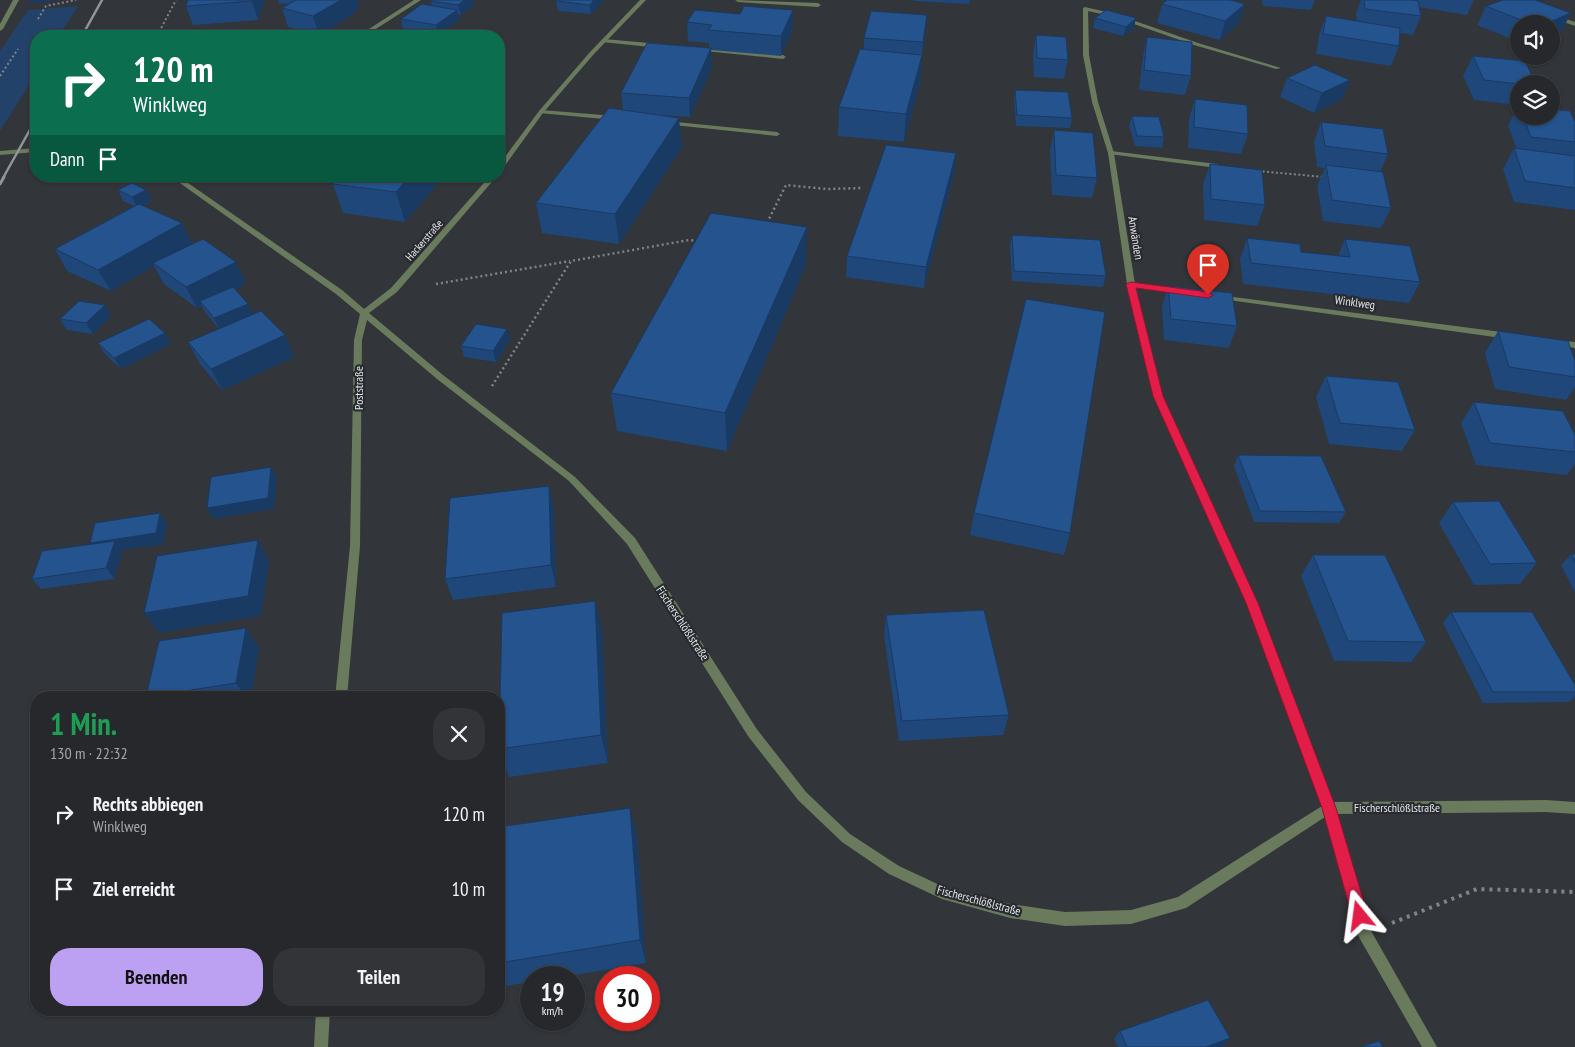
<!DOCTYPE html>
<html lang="de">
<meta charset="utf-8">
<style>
body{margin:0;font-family:"PT Sans Narrow",sans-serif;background:#323437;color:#f1f3f6;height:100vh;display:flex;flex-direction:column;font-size:19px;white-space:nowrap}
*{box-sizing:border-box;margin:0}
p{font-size:16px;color:#a4a6a9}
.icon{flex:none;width:28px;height:28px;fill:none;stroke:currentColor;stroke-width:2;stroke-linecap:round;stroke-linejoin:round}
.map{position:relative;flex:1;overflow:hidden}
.side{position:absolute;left:30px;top:691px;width:475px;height:325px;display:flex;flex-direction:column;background:#26282b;border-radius:20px;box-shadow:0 1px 4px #0004,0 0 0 1px #424447}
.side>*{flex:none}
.guide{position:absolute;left:30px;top:30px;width:475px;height:152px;border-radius:20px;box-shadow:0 1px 4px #0004,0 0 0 1px #424447;background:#0b6e4f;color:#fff;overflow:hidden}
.buttons{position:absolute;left:1510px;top:15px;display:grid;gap:10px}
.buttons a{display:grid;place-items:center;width:50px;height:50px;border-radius:50%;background:#26282b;box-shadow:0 1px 4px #0004,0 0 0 1px #424447;font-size:25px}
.speed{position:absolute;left:520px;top:966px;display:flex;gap:10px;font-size:25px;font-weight:700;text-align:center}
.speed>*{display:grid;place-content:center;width:65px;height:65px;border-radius:50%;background:#26282b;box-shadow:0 1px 4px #0004,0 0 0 1px #424447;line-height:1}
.speed small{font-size:12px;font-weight:400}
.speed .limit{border:8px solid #d22;background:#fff;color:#111}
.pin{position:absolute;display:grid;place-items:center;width:42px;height:42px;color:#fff;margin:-51px -21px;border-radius:50% 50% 50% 0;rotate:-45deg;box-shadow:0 0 5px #0007}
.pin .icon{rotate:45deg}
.me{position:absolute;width:55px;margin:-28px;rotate:344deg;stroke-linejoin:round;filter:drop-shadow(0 0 4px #0008)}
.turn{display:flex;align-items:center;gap:18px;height:105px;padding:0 20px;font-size:22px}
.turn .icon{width:65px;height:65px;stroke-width:2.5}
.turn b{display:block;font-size:35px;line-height:42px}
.then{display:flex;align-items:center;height:48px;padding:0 20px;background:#0003;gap:10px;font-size:19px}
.round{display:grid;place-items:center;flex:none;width:52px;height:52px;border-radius:20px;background:#323437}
.summary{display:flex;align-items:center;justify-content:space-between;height:85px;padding:0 20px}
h1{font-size:30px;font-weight:700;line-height:38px;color:#1e9e55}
.action{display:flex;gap:10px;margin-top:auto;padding:10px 20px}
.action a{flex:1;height:58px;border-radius:20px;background:#bca0f2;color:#111;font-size:20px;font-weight:700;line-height:58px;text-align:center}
.action a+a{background:#323437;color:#f1f3f6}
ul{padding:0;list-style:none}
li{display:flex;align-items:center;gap:15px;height:75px;padding:0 20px}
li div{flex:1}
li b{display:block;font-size:19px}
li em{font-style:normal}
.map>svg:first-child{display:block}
</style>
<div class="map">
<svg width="1575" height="1047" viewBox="0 0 1575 1047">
<rect width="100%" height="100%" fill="#323539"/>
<path fill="#23426a" d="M78,6l-19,30h-23v38l-36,57v-80l28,-41z"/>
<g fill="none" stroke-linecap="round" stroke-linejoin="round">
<path stroke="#818487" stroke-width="2" stroke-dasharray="2 2.5" stroke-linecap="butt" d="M38,19l8,-13 30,-6
M157,36l19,-36
M0,76l18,-27
M1258,171l66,6"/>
<path stroke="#818487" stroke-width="2.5" stroke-dasharray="2 3" stroke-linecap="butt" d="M767,223l19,-38 41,4 35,-1
M436,284l134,-23
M492,386l79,-125 118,-21 9,1"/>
<path stroke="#818487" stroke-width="4" stroke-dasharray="3 5" stroke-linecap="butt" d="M1392,923l85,-34 98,3"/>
<path fill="#6a7a5c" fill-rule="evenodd" d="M735,0l83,3 3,2 -3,2 -80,-5z
M1085,7l30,7 83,29 83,25 -5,1 -82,-24 -83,-29 -28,-6v-2z
M604,39l56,5 3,2 -3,2 -58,-6 -1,-1z
M697,47l86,8 3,2 -3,2 -88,-9v-2z
M541,110l74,6 3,2 -3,2 -76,-7v-2z
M666,121l111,11 3,2 -3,2 -113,-12v-2z
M1111,151l106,13 4,2 -4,2 -108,-14 -1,-1z
M1128,282l52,7 4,2 -4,2 -49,-7h-3z
M1218,295l291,38 4,3 -4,3 -288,-40h-3z
M1556,340l19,2v6l-22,-3 -1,-2z
M1365,927l5,2 67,118h-15l-62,-108 -2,-5 2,-5z"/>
<path fill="#6a7a5c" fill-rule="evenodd" d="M13,0h6l-16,29 -3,2v-7z
M414,0h7l-56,36h-7z
M640,0h6l-52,54 -51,59 -42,58 -2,1v-7l40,-54 51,-59z
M1083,8l5,1 1,46 9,47 16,51 21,131 27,112 95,207 76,199 213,-2 29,2v12l-29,-2 -209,2 35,120 -2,5 -5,2 -5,-2 -2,-5 -33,-117 -139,91 -55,16 -66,2 -55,-8 -68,-19 -53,-25 -47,-32 -44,-42 -50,-64 -121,-192 -58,-63 -132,-102 -70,-59 -5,20 -2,206 -13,152h-12l15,-152 4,-206 6,-26 -24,-20 -166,-118h8l164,114 22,19 27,-21 99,-112h7l-100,116 -28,21 74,62 132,102 60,61 121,190 50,64 44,42 49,32 45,21 66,17 55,8 66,-2 47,-13 144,-91 -75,-203 -93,-207 -27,-112 -19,-131 -16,-51 -9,-47z
M1555,15l20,7v4l-22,-8v-2z
M36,148v4l-36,3v-4z
M316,1010h14l-2,37h-14z"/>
<path stroke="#929598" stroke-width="2.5" d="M82,36l20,-36
M3,178l33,-59"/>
<path stroke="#929598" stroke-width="3" d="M0,184l4,-7"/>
</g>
<path fill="#1f4779" d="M188,0h75l1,3 -6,17 -65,5 -7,-19z
M278,0h81l-1,8 -6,7 -33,20 -31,-8 -6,-19 9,-5 -12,1z
M604,0l-13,14 -33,-3 -2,-10z
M914,0h56l-1,4 -55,-3z
M1262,0h53l-4,10 -48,-4z
M1361,0h113l-7,15 -48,-8 2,9 -8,19 -13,-2 -1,13 -8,20 -75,-12 3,-19 7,-19 31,5 -1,-8z
M1503,0h32l36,13 -10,19 -10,4v-12h-32v18l-42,-17 9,-19z
M431,1l43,4 -13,10 -3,-1 1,6 -21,15 -35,-6 -2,-10 31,-13z
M1162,4l77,19 -19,17 -63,-17z
M793,10v19l-12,27 -70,-6 1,17 -22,50 -29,-2 21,32 -63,97 -77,-11 -6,-30 87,-93 -2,-17 88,-45v-5l-21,-2 -1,-19 53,-8z
M1095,18l39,10 -11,8 -30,-8z
M925,34l-3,21 -2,28 -16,59 -66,-6 1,-29 25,-57v-12z
M1036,35l32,25 -4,19 -30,-2 -1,-23z
M1147,37l44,39 -6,19 -46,-5 4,-34z
M1473,56l46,28v21l-45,-5 -11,-24z
M1287,78l63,2 -8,19 -28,14 -34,-16z
M1015,90l57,28 -2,10 -54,-2 -2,-26z
M1195,99l53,35 -7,20 -53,-6 1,-29z
M1518,106h1v10h32l24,6v88l-61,-8 -11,-33 11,-21 3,1 -9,-23z
M1132,116l32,21 -2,11 -27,-2 -6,-20z
M1321,122l67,32 -8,18 11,36 -10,20 -58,-7 -6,-35 8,-18 -8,-1 -3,-25z
M1054,130l43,48 -5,20 -40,-3 -2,-44z
M1210,164l55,41 -8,21 -53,-6 -1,-36z
M954,174l-30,114 -78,-11 1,-21z
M340,176h101v3l-36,43 -62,-9 -10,-29z
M118,190l34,11 -9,5 39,17 10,21 -4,2 58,37 -11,6 18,26 32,20 9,22 -72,33 -22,-26 -12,-22 31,-13 -14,-17 -3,-6 -5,2 -33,-24 -10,-18 -43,25 -44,-20 -12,-22 79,-43 -11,-5z
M1012,235l94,41 -3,11 -91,-6 -2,-35z
M1247,238l54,14 37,4 7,-17 75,43 -11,21 -166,-19 -3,-25z
M806,265l-79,186 -110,-20 -6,-38z
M1168,286l69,40 -8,22 -65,-8 -2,-33z
M105,305l6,11 -18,18 -26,-4 -7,-11z
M1498,331l77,30v26l-9,13 -71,-11 -10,-36z
M165,333l6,11 -50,25 -16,-15 -7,-11z
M510,340l-14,22 -32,-5 -3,-11z
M1326,376l89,54 -13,21 -73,-7 -13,-47z
M1474,402l101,33v29l-8,11 -91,-10 -15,-42z
M1238,455l108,57 -7,11 -85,-1 -20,-56z
M1453,502l84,61 -17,21 -46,1 -35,-62z
M554,508l2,79 -103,13 -8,-21z
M160,513l7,11 -4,20 -42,6 1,2 -8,27 -73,10 -9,-10 58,-35v-1z
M974,513l96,20 -6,22 -94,-20z
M1571,554h4v39l-14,-28z
M1313,555l113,87 -15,20 -77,-1 -33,-85z
M595,601l7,30 6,132 -99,14 -10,-28z
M1451,612l124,73v11l-6,6 -86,1 -40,-80z
M886,615l123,100 -6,20 -104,6 -15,-106z
M246,628l13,20 -8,50 -105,-1z
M499,827l138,8 9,128 -89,15h-26v4l-32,5z
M1120,1031l103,15 -4,1h-101l-4,-8z"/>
<path fill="#193a63" d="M28,0h35l-33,3z
M252,0h11l1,3 -6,17 -6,-19z
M341,0h18l-1,8 -6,7 -33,20 -6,-19z
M465,0h8l1,5 -13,10 -3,-10z
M594,0h10l-13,14 -1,-9z
M1245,4l-6,19 -19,17 5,-19z
M457,10l2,10 -21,15 -2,-10z
M793,10v19l-12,27v-20z
M1571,13l-10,19 -10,4v-12h-6z
M927,15l-2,19 -4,25 1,-4 -2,28 -16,59 2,-28 15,-54 2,-18z
M1136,18l-2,10 -11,8 3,-9z
M289,30l2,6h-3z
M711,48l1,19 -22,50 -1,-19z
M1350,80l-8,19 -28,14 8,-20z
M679,118l3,29 -63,97 -4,-30z
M956,153l-2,21 -30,114 2,-21z
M410,176h31v3l-36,43 -9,-30z
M146,190l6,11 -14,7 -6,-11z
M182,223l10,21 -36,21 -3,-2 1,3 -43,25 -13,-21z
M807,227l-1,38 -79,186 -2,-38z
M236,262l10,21 -43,22 -3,-4 2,5 -5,2 -11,-21z
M248,304l5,11 -34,14 -5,-11z
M105,305l6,11 -18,18 -7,-11z
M507,329l3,11 -14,22 -3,-11z
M165,333l6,11 -50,25 -7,-11z
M285,335l9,22 -72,33 -11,-21z
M271,467l6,11 -3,31 -61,10 -6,-11z
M549,486l5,22 2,79 -5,-22z
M160,513l7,11 -4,20 -42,6 1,2 -8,27 -24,-36z
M258,540l11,21 -8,55 -102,17 -15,-20z
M595,601l7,30 6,132 -7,-28z
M246,628l13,20 -8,50h-5l-10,-15z
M630,808l7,27 9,128 -6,-23z
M65,1010h40l-30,7z
M1230,1038l-7,8 -4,1h-13z"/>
<path fill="#24538d" stroke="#193a63" d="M188,0h64v1l-66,5z
M296,0h45l-28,16 -31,-8z
M432,0h33l-7,5 -27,-4z
M557,0h37l-4,5 -34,-4z
M1167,0h63l15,4 -20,17 -63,-17z
M1364,0h47l7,1 3,15 -56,-7z
M1503,0h32l36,13 -26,11h-14l-45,-18z
M422,4l35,6 -21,15 -35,-6z
M744,6l49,4 -12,26 -73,-6 4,-5 -25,-3 8,-12 45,4z
M1106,10l30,8 -10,9 -31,-9z
M871,11l56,4 -4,27 -59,-4z
M1326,16l74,12 -1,18 -76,-12z
M289,30l-1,6h-32l1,-3z
M359,34l10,2h-12z
M1036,35l30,2 2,23 -31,-2z
M1147,37l45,5 -1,34 -47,-6z
M647,43l64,5 -22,50 -68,-5z
M860,49l62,6 -16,59 -67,-7z
M1473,56l52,5 11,23h-17l-35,-4z
M1315,65l35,15 -28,13 -35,-15z
M1015,90l53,2 4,26 -55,-3z
M1195,99l52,6 1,29 -54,-7z
M609,108l70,10 -64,96 -79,-11z
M1551,109l19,2 5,11v20l-44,-5 -8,-21h28z
M1132,116l27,1 5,20 -27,-1z
M1321,122l62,7 5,25 -63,-8z
M1054,130l39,3 4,45 -41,-3z
M886,145l70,8 -30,114 -79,-11z
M1514,148l61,8v32l-50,-7z
M1210,164l52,6 3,35 -54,-6z
M1326,165l57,7 8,36 -59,-8z
M340,176h70l-14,16 -63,-8z
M132,183l14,7 -14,7 -14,-7z
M139,204l43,19 -84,47 -43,-21z
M711,213l96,14 -82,186 -114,-20z
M1012,235l88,5 6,36 -92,-5z
M1247,238l53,6 1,8 49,5 -5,-18 65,7 10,36 -169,-19z
M203,239l33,23 -50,25 -33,-24z
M1168,286l64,7 5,33 -66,-7z
M233,287l15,17 -34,14 -14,-17z
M1026,299l79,13 -35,221 -96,-20z
M79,301l26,4 -19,18 -26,-4z
M261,311l24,24 -74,34 -23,-27z
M149,319l16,14 -51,25 -16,-15z
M476,324l31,5 -14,22 -32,-5z
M1498,331l70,10 7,20v16l-66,-10z
M1326,376l72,6 17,48 -75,-7z
M1474,402l89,9 12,24v17l-85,-9z
M1238,455l83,1 25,56 -86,-1z
M271,467l-3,31 -61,10 4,-31z
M549,486l2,79 -106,14 5,-81z
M1499,501l38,62 -47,1 -37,-62z
M160,513l-4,20 -66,10 5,-20z
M258,540l-10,56 -104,17 13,-57z
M115,541l-9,27 -74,11 10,-28z
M1571,554h4v9z
M1313,555h72l41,87 -78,-1z
M595,601l6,134 -102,14 3,-136z
M984,610l25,105 -107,6 -16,-106z
M1451,612h81l43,73v7h-82z
M246,628l-10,55 -90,14 13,-56z
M630,808l10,132 -141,23v-136z
M1208,1000l22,38 -24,9h-79l-7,-16z
M1379,1041l4,6h-22z"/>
<path fill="#e11d48" stroke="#92132f" d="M1131,282l77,10 5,3 -5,3 -72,-10 27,108 95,207 78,205 32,108 -3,5 -5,2 -5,-2 -3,-5 -30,-108 -76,-205 -93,-207 -27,-112z"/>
<g text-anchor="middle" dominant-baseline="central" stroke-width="4.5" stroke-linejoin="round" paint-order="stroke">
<g font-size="11" fill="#e3e5e8" stroke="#282b2f">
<text transform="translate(424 240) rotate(-49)">Hackerstraße</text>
</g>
<g font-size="12" fill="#e3e5e8" stroke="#282b2f">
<text transform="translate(1136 238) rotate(81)">Anwänden</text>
<text transform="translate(1355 302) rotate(8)">Winklweg</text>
<text transform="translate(358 388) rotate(-90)">Poststraße</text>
<text transform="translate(683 623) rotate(57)">Fischerschlößlstraße</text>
<text x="1397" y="807">Fischerschlößlstraße</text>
<text transform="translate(979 900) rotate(15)">Fischerschlößlstraße</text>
</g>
</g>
</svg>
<div class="buttons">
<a><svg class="icon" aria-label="sound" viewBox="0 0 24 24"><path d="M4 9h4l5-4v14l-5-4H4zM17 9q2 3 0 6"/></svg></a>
<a><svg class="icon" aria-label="layers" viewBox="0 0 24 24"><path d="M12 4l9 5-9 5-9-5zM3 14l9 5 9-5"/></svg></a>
</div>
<div class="speed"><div>19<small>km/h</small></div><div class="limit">30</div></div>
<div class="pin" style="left:1208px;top:295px;background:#d93025"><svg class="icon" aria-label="arrive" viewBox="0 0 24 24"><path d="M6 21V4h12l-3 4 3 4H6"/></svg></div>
<svg class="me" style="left:1360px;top:916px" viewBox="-20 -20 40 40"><path d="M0-17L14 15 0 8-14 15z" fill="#e11d48" stroke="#fff" stroke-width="4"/></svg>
<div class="guide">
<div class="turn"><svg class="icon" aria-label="right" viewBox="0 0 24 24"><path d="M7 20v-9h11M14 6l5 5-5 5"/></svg><div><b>120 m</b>Winklweg</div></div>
<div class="then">Dann<svg class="icon" aria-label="arrive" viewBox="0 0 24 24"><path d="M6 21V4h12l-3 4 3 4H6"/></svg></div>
</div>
<section class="side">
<div class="summary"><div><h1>1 Min.</h1><p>130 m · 22:32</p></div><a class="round"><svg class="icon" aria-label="close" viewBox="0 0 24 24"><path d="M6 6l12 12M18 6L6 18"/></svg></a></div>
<ul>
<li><svg class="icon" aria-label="right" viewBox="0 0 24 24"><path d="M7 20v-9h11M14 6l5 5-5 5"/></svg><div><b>Rechts abbiegen</b><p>Winklweg</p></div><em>120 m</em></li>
<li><svg class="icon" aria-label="arrive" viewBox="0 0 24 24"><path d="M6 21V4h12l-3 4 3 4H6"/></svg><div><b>Ziel erreicht</b></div><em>10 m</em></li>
</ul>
<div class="action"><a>Beenden</a><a>Teilen</a></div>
</section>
</div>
